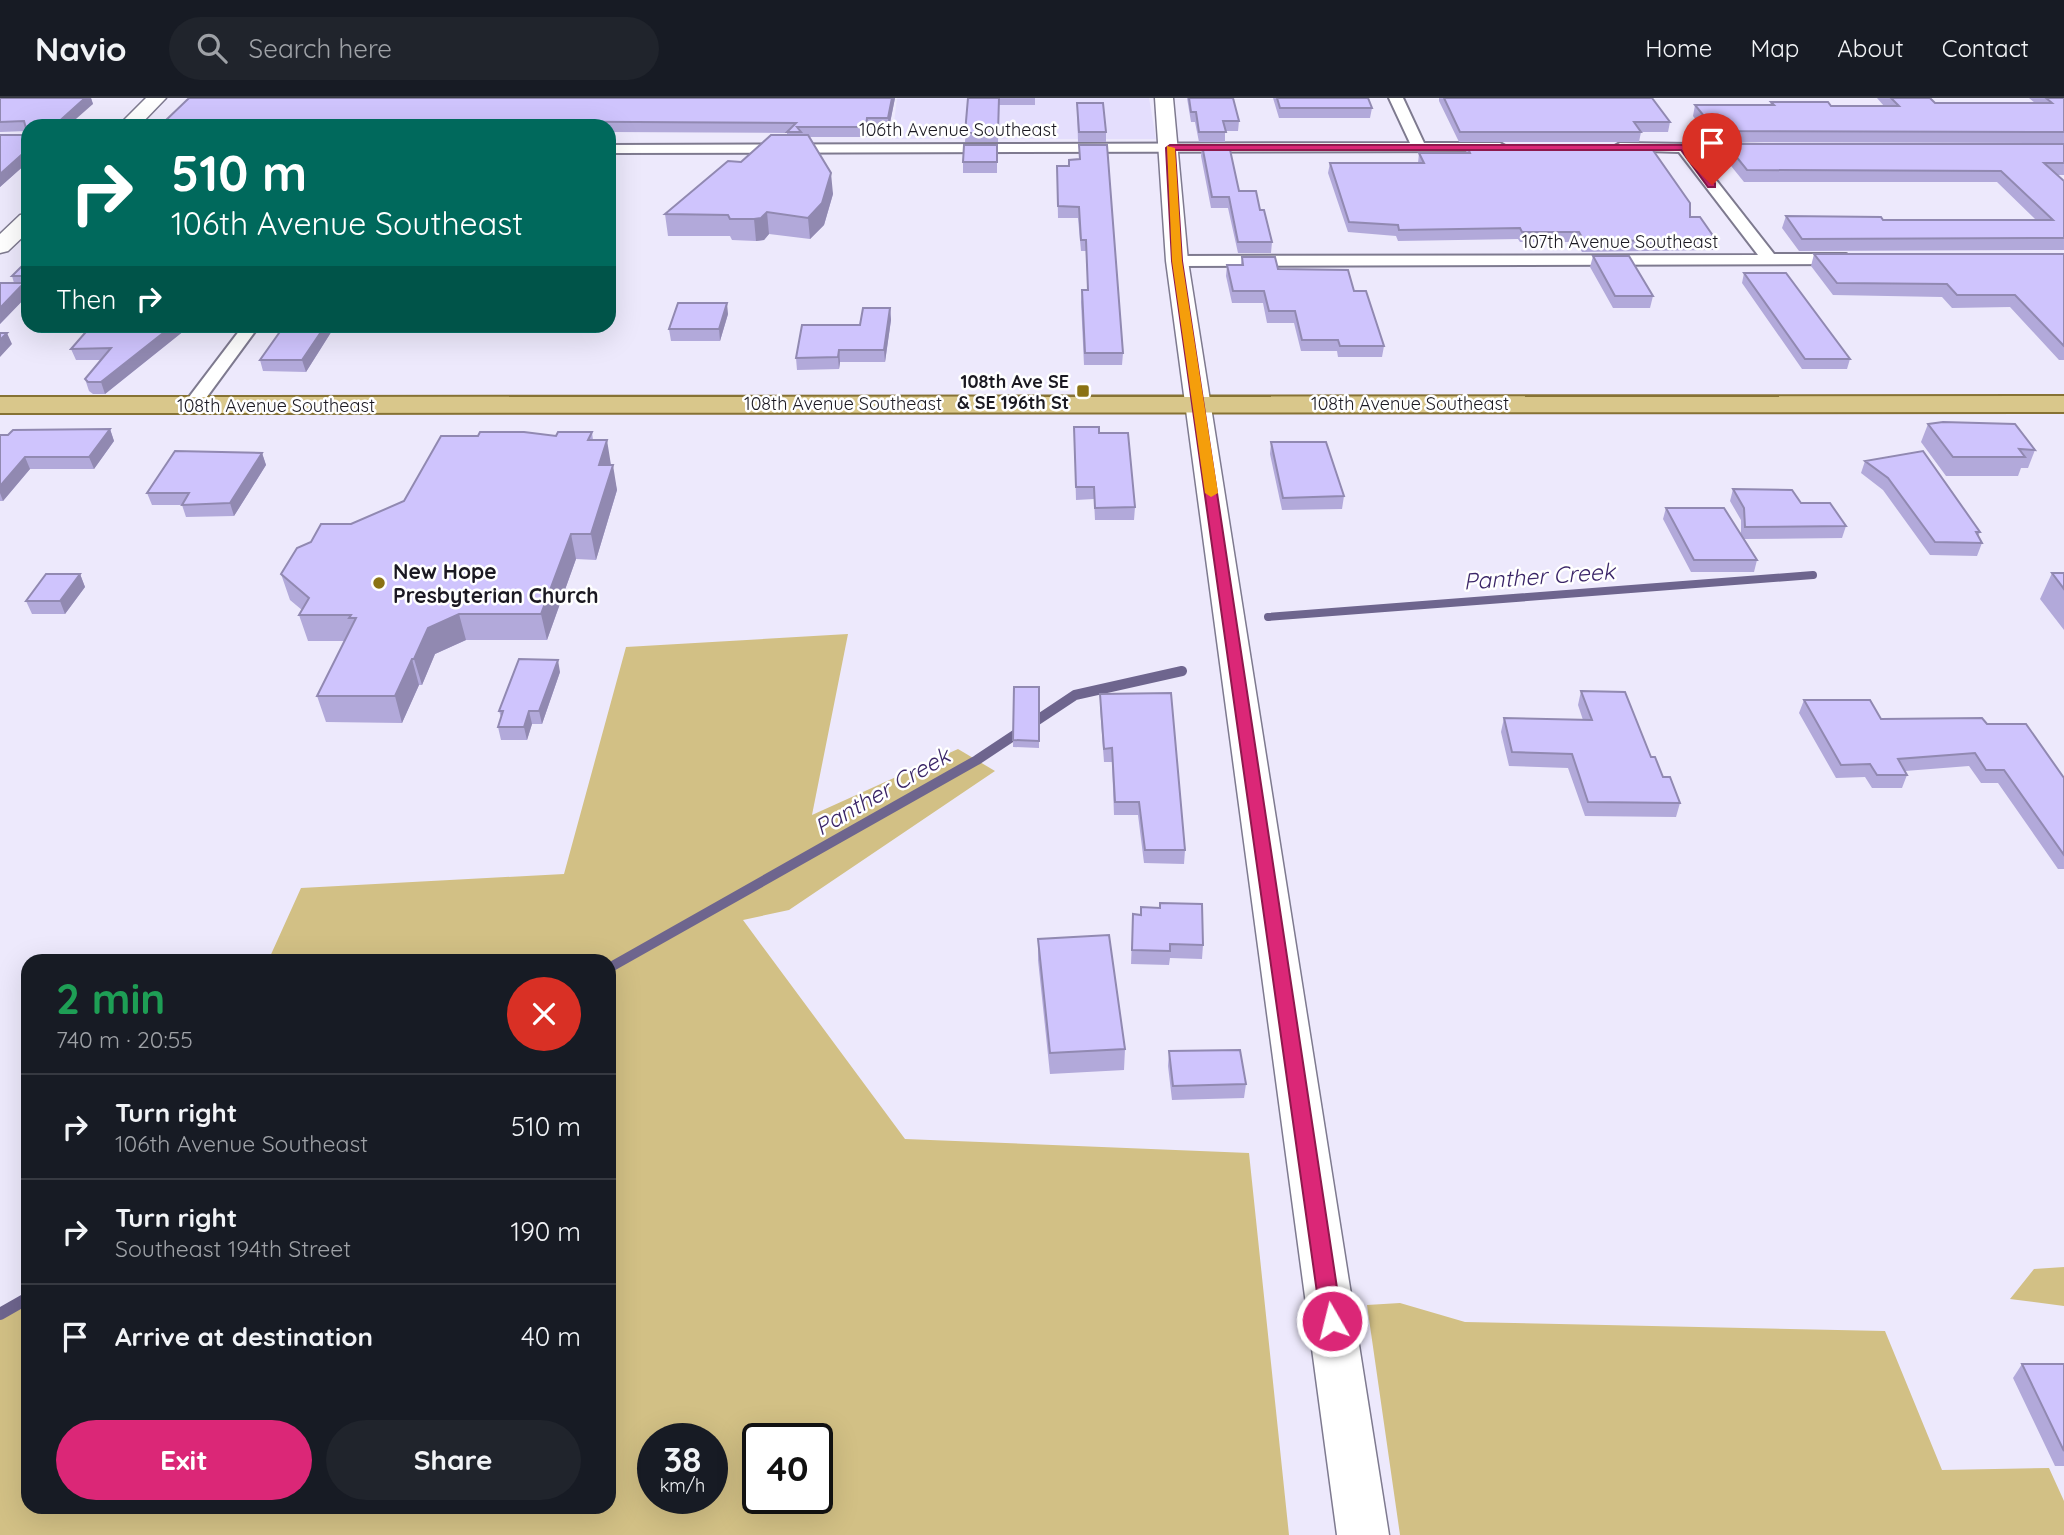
<!DOCTYPE html>
<meta charset="utf-8">
<style>
body{margin:0;font-family:Quicksand,sans-serif;background:#20242c;color:#f1f3f6;height:100vh;display:flex;flex-direction:column;font-size:26px;white-space:nowrap}
*{box-sizing:border-box;margin:0}
p{font-size:23px;color:#9ea1a6}
.icon{flex:none;width:38px;height:38px;fill:none;stroke:currentColor;stroke-width:2;stroke-linecap:round;stroke-linejoin:round}
.map{position:relative;flex:1;overflow:hidden}
.panel{position:absolute;left:21px;top:856px;width:595px;height:560px;display:flex;flex-direction:column;background:#171b24;border-radius:21px;box-shadow:0 7px 28px #0002}
.panel>*{flex:none}
.guide{position:absolute;left:21px;top:21px;width:595px;height:214px;border-radius:21px;box-shadow:0 7px 28px #0002;background:#00695c;color:#fff;overflow:hidden}
.speed{position:absolute;left:637px;top:1325px;display:flex;gap:14px;font-size:35px;font-weight:700;text-align:center}
.speed>*{display:grid;place-content:center;width:91px;height:91px;border-radius:50%;background:#171b24;box-shadow:0 7px 28px #0002;line-height:1}
.speed small{font-size:18px;font-weight:400}
.speed .limit{border:4px solid #111;border-radius:10px;background:#fff;color:#111}
.pin{position:absolute;display:grid;place-items:center;width:60px;height:60px;color:#fff;margin:-72px -30px;border-radius:50% 50% 50% 0;rotate:-45deg;box-shadow:0 0 7px #0007}
.pin .icon{rotate:45deg}
.me{position:absolute;width:77px;margin:-38px;rotate:352deg;stroke-linejoin:round;filter:drop-shadow(0 0 5px #0008)}
.turn{display:flex;align-items:center;gap:24px;height:147px;padding:0 35px;font-size:32px}
.turn .icon{width:91px;height:91px;stroke-width:2.5}
.turn b{display:block;font-size:49px;line-height:60px}
.then{display:flex;align-items:center;height:66px;padding:0 35px;background:#0003;gap:14px;font-size:26px}
.round{display:grid;place-items:center;flex:none;width:74px;height:74px;border-radius:37px;background:#20242c}
.summary{display:flex;align-items:center;justify-content:space-between;height:119px;padding:0 35px}
h1{font-size:42px;font-weight:800;line-height:52px;color:#1e9e55}
.cta{display:flex;gap:14px;margin-top:auto;padding:14px 35px}
.cta a{flex:1;height:80px;border-radius:42px;background:#db2777;color:#fff;font-size:28px;font-weight:800;line-height:80px;text-align:center}
.cta a+a{background:#20242c;color:#f1f3f6}
ul{padding:0;list-style:none}
li{display:flex;align-items:center;gap:21px;height:105px;padding:0 35px;border-top:2px solid #363941}
li div{flex:1}
li b{display:block;font-size:26px}
li em{font-style:normal}
header{display:flex;align-items:center;gap:42px;box-sizing:border-box;height:98px;padding:0 35px;background:#171b24;border-bottom:2px solid #363941}
header strong{font-size:33px}
nav{display:flex;gap:38px;margin-inline-start:auto;font-size:24px}
.search{width:490px;height:63px;background:#20242c;display:flex;align-items:center;gap:18px;box-sizing:border-box;padding:0 24px;border-radius:38px;color:#9ea1a6;font-size:26px}
.map>svg:first-child{display:block}
</style>
<header>
<strong>Navio</strong>
<div class="search"><svg class="icon" aria-label="search" viewBox="0 0 24 24"><circle cx="10" cy="10" r="6"/><path d="M15 15l6 6"/></svg>Search here</div>
<nav><a>Home</a><a>Map</a><a>About</a><a>Contact</a></nav>
</header>
<div class="map">
<svg width="2064" height="1437" viewBox="0 0 2064 1437">
<rect width="100%" height="100%" fill="#ede9fc"/>
<path fill="#e4defd" d="M897,0h252l7,41h-264z"/>
<path fill="#d2c085" fill-rule="evenodd" d="M848,536l-36,181 146,-66 37,22 -206,139 -46,10 162,219 344,14 40,382h-1289v-217l28,-14v203h581v-546h-341l33,-73 263,-14 62,-227zM712,1340v60h-59v-60zM817,1340v60h-59v-60z
M2064,1169v39l-54,-7 24,-30z
M1400,1205l65,19 420,9 57,139 107,-2 15,33v34h-664l-33,-230z"/>
<g fill="none" stroke-linecap="round" stroke-linejoin="round">
<path stroke="#6e658e" stroke-width="8" d="M1268,519l545,-42"/>
<path stroke="#6e658e" stroke-width="10" d="M609,870l368,-208 98,-65 107,-24"/>
<path stroke="#6e658e" stroke-width="12" d="M0,1216l28,-16"/>
<defs>
<path id="street" d="M1389,0h14l21,45h76l7,4 -7,4 -891,2v-8l801,-2z
M1620,45l144,2v6l-5,1h-65l80,102h72l8,5 -8,5 -669,2 -8,-5 8,-5 581,-1 -79,-103 -64,-2 -2,-3z
M243,228h16l-61,83h-12l-3,-4z"/>
<path id="secondary" d="M146,0h20l-27,28h-21z
M1155,0h18l15,163 201,1274h-52l-171,-1274z
M28,116v18l-20,19 -8,2v-19l20,-19z"/>
<path id="primary" d="M2064,298v16l-2064,1v-16z"/>
</defs>
<use href="#street" stroke="#7e7a8f" stroke-width="4"/>
<use href="#secondary" stroke="#7e7a8f" stroke-width="3"/>
<use href="#primary" stroke="#867234" stroke-width="4"/>
<use href="#street" fill="#fff" fill-rule="evenodd"/>
<use href="#secondary" fill="#fff" fill-rule="evenodd"/>
<use href="#primary" fill="#d9c78b" fill-rule="evenodd"/>
</g>
<path fill="#b2a9da" d="M0,0h91l2,6 -65,22v36l-28,25v-52h24l3,-4 -27,1z
M895,0l-6,30h-21l-1,9h-57l23,57 -9,31 -14,14 -41,-5 -5,6 -8,1 -24,-1 -2,-4h-62l-3,-22 76,-52 46,-27v-2l-178,-1v-6h-444l-1,-4z
M968,0h67v7h-36l-1,37h-33z
M1187,0h46l6,23 -1,10h-13v11h-26l-4,-20h-4z
M1273,0h95l4,10 -2,10h-91z
M1439,0h213l18,24 -2,10h-27l-2,10h-180l-20,-41z
M1877,0h53l5,5h100l-6,-5h35v45l-351,-1 -20,-26 2,-11h75l1,-3 60,4h53z
M1077,5l29,29v10h-28z
M1726,46h338v31h-8l8,6v69l-265,1 -17,-23 4,-12 97,4h153l-39,-38h-253l-21,-26z
M997,47v28h-34v-11z
M1079,47l44,208 -1,12h-38l-3,-63 1,-12h6l-2,-39h-5l-3,-33h-20l-1,-52h12l10,-7z
M1202,47l37,46 21,19 12,32 -1,11h-33l-10,-45h-17l-10,-52z
M1467,48l223,71 26,23 -3,10 -131,2 -6,-10h-56l-2,-3 -120,2 -2,-5 -48,-4 -20,-59 2,-10h88l1,-10h47z
M1814,156h250v106h-5l-49,-53 -58,1 -10,-11 -109,-2 -22,-29z
M1593,158l60,40 -3,12h-37l-23,-41z
M1242,159l112,34 30,55 -2,11h-44l-1,-6h-36l-7,-28h-27l-4,-20h-31l-6,-27 1,-11h14z
M28,162v28h-2l2,7 -28,29v-41h14l-2,-7z
M1744,175l106,86 -3,10h-45l-60,-86z
M890,210l1,12 -6,42h-45l-1,7 -42,1 -1,-12 64,-33z
M728,216l-8,27h-49l-2,-12z
M190,228l-85,68h-12l-4,-3 -4,-12 16,-19h-25l-5,-11z
M284,228h51l-29,46 -43,-1 -3,-11z
M1928,326l107,26 -7,18h-7l-3,8h-72l-25,-34z
M1074,329l25,6 36,74 -1,13h-39l-1,-21 -18,1z
M110,331l4,12 -20,28h-64l-27,32h-3v-66z
M592,334l1,8 18,25 6,25 -21,70 -20,-1 -29,81h-81l-31,14 -13,31h-3l-17,38 -76,-1 -9,-26 28,-55h-37l-9,-26 3,-5 -12,-10 -9,-26 70,-50 53,-23 74,-65h78z
M1271,344l73,54 -2,13 -60,1 -12,-56z
M262,355l4,12 -32,51 -48,1 -4,-12h-30l-5,-12z
M1865,363l115,71 -2,4 4,7 -5,13 -47,-1 -47,-65 -22,-17z
M1733,391l68,14 45,23 -4,12 -98,1 13,21 -3,12h-63l-28,-53 3,-11 75,26v-14l-11,-19z
M2052,475h12v57l-24,-31z
M80,476l5,13 -20,27h-33l-6,-13z
M560,574l-18,52h-10l-5,16h-26l-3,-13 3,-10 -2,-6z
M1014,589h25v61l-26,-1z
M1581,593l70,66 29,46 -4,14 -91,-1 -17,-48 -59,-2 -8,-34 3,-14 79,2 -5,-15z
M1100,596l85,156 -1,14 -40,-1 -6,-48h-24l-2,-53h-8l-4,-55z
M1804,602l77,19 106,5 77,54v91h-6l-60,-86h-17l-12,-17 -64,5 2,4 -5,13h-30l-7,-11 -29,1 -37,-65z
M1133,816l70,31 -1,14 -32,-1 -1,7 -38,-1z
M1038,841l87,110 -1,21 -74,4 -12,-114z
M1169,954l77,32 -2,14 -72,2 -4,-34z
M2022,1266h42v102h-9l-42,-88z"/>
<path fill="#9189b1" d="M81,0h10l2,6 -25,22h-14z
M892,0h3l-6,30 -1,-10z
M28,51v13l-28,25v-13z
M831,75l2,21 -9,31 -14,14 -2,-21z
M767,114l2,22 -5,6 -8,1 -2,-22z
M24,185l4,9v3l-28,29v-16z
M727,205l1,11 -8,27 -1,-12z
M890,210l1,12 -6,42 -1,-12z
M172,228h18l-85,68 -4,-12z
M325,228h10l-29,46 -4,-12z
M7,235l5,11 -12,13v-17z
M839,252l1,12 -1,7 -1,-12z
M110,331l4,12 -20,28 -5,-12z
M607,342l4,25h-12z
M262,355l4,12 -32,51 -4,-13z
M25,359l5,12 -27,32 -3,-8v-7z
M613,367l4,25 -21,70 -5,-26z
M571,436l5,25 -29,81 -6,-26z
M80,476l5,13 -20,27 -5,-13z
M459,516l7,26 -31,14 -13,31 -8,-26 14,-31z
M412,561l7,26 -17,38 -7,-27z
M558,562l2,12 -18,52 -3,-13z
M529,613l3,13 -5,16 -3,-13z"/>
<path fill="#cfc4fd" stroke="#9189b1" stroke-width="2" d="M0,0h85l-31,28h-26v23l-28,25v-39h24l3,-3 -3,-11 -24,1z
M189,0h703l-4,20h-21l-1,9h-69l4,5h-14l9,-9 -327,-2 -3,5h-30l3,-4h-86l-3,4h-117l3,-4h-72z
M968,0h31l-1,35h-33z
M1189,0h44l6,23h-16l3,11h-27l-3,-20h-5z
M1277,0h91l4,10h-92z
M1444,0h208l18,24h-36l7,10h-181z
M1891,0h39l5,5h117l-6,-5h18v34l-348,-1 -21,-26h79l-3,-3h57l3,4h68z
M1077,5h26l3,29h-27z
M771,37h37l23,38 -9,30 -14,15 -41,-6 -6,6 -7,1h-24l-2,-4 -63,-1 63,-53 13,1z
M1726,46h338v19h-20l20,18v57l-262,1 -16,-23 95,1 2,3h170l-52,-49 -254,-1z
M964,47h33v17h-34z
M1079,47h28l16,208h-38l-3,-63h6l-2,-50h-5l-2,-33 -21,-1 -1,-40h12v-6l11,-1z
M1202,47h27l10,46h17l4,19h4l8,32h-34l-9,-45h-17z
M1467,48h183l40,57v14h10l16,23 -132,1 -5,-9h-57l-2,-4 -121,2 -1,-5 -49,-3 -19,-59h94l-5,-10h51z
M1814,156h250v92l-49,-51h-58l-10,-11 -110,-1z
M1593,158h36l24,40h-38z
M1242,159h33l3,12 70,1 6,21h12l18,55h-44l-2,-6h-36l-7,-29h-26l-5,-20h-31l-6,-26h16z
M28,162v16h-16z
M1744,175h42l64,86h-45z
M0,185h24l-24,25z
M678,205h49l-8,26h-50z
M863,210h27l-6,42h-45l-1,7 -42,1 6,-33h58z
M91,228h81l-71,56h-13l-3,-3 26,-31 -40,1z
M284,228h41l-23,34h-42z
M0,235h7l-7,7z
M1943,324l72,2 20,26 -16,-1 6,8h-72l-25,-33z
M1074,329h25v6h29l7,74 -40,1 -1,-21h-18z
M110,331l-21,28h-64l-25,29v-51h8l5,-5z
M480,334h44l32,4 2,-4h34l-4,8h19l-8,25h14l-22,69h-20l-30,80h-82l-31,14 -14,31h-2l-17,37h-78l39,-78h-7l2,-3h-52l10,-17 -28,-24 16,-26 14,-6 10,-18h30l53,-23 37,-65h37z
M1271,344h55l18,54 -61,2z
M175,353l87,2 -32,50 -48,2 7,-12h-42z
M1923,353l57,81h-4l6,11 -47,-1 -47,-64 -23,-17z
M1733,391l59,1 9,13h29l16,23 -101,1 -1,-19z
M1666,410h58l33,52h-63z
M2052,475h12v16z
M46,476h34l-20,27h-34z
M519,561l39,1 -19,51h-10l-5,16h-26l5,-16h-4z
M1014,589h25v54l-26,-1z
M1581,593l44,1 26,65h4l8,20h7l10,26 -92,-1 -16,-48 -60,-2 -8,-34 88,2z
M1171,595l14,157h-40l-6,-48h-24l-3,-54 -8,1 -4,-55z
M1804,602h66l11,19 101,-1 5,6h39l38,54v77l-60,-85h-18l-11,-17 -77,6 9,16h-30l-7,-11 -29,1z
M1160,805l42,1 1,41 -33,-1v7l-38,-1 1,-36 8,1v-8l19,1z
M1109,837l16,114 -75,4 -12,-114z
M1240,952l6,34 -73,2 -4,-35z
M2022,1266h42v87z"/>
<path fill="#db2777" stroke="#8e194d" stroke-width="2" d="M1683,47l32,38v4h-7l-27,-37h-506l7,111 160,1060 -3,6 -7,3 -8,-3 -3,-6 -149,-1060 -6,-113 4,-3z"/>
<path fill="#f59e0b" d="M1167,48l8,2 7,113 36,232 -7,4 -6,-4 -33,-232z"/>
<g fill="#8b7214" stroke="#fff" stroke-width="2.5">
<rect x="1076" y="286" width="14" height="14" rx="3.5"/>
<circle cx="379" cy="485" r="7"/>
</g>
<g text-anchor="middle" dominant-baseline="central" stroke-width="5" stroke-linejoin="round" paint-order="stroke">
<g font-size="18" fill="#1b1922" stroke="#fff">
<text x="958" y="31">106th Avenue Southeast</text>
<text x="1620" y="143">107th Avenue Southeast</text>
<text x="843" y="305">108th Avenue Southeast</text>
<text x="1410" y="305">108th Avenue Southeast</text>
<text x="276" y="307">108th Avenue Southeast</text>
</g>
<g font-size="18" font-weight="bold" fill="#1b1922" stroke="#fff" text-anchor="end">
<text x="1069" y="283">108th Ave SE<tspan x="1069" dy="21">&amp; SE 196th St</tspan></text>
</g>
<g font-size="21" font-weight="bold" fill="#1b1922" stroke="#fff" text-anchor="start">
<text x="393" y="473">New Hope<tspan x="393" dy="24">Presbyterian Church</tspan></text>
</g>
<g font-size="23" font-style="italic" fill="#3b2668" stroke="#fff">
<text transform="translate(1539 478) rotate(-4)">Panther Creek</text>
<text transform="translate(882 693) rotate(-30)">Panther Creek</text>
</g>
</g>
</svg>
<div class="speed"><div>38<small>km/h</small></div><div class="limit">40</div></div>
<div class="pin" style="left:1712px;top:87px;background:#d93025"><svg class="icon" aria-label="arrive" viewBox="0 0 24 24"><path d="M6 21V4h12l-3 4 3 4H6"/></svg></div>
<svg class="me" style="left:1332px;top:1223px" viewBox="-20 -20 40 40"><circle r="17" fill="#db2777" stroke="#fff" stroke-width="3"/><path d="M0-11L8 9 0 5-8 9z" fill="#fff"/></svg>
<div class="guide">
<div class="turn"><svg class="icon" aria-label="right" viewBox="0 0 24 24"><path d="M7 20v-9h11M14 6l5 5-5 5"/></svg><div><b>510 m</b>106th Avenue Southeast</div></div>
<div class="then">Then<svg class="icon" aria-label="right" viewBox="0 0 24 24"><path d="M7 20v-9h11M14 6l5 5-5 5"/></svg></div>
</div>
<section class="panel">
<div class="summary"><div><h1>2 min</h1><p>740 m · 20:55</p></div><a class="round" style="background:#d93025;color:#fff"><svg class="icon" aria-label="close" viewBox="0 0 24 24"><path d="M6 6l12 12M18 6L6 18"/></svg></a></div>
<ul>
<li><svg class="icon" aria-label="right" viewBox="0 0 24 24"><path d="M7 20v-9h11M14 6l5 5-5 5"/></svg><div><b>Turn right</b><p>106th Avenue Southeast</p></div><em>510 m</em></li>
<li><svg class="icon" aria-label="right" viewBox="0 0 24 24"><path d="M7 20v-9h11M14 6l5 5-5 5"/></svg><div><b>Turn right</b><p>Southeast 194th Street</p></div><em>190 m</em></li>
<li><svg class="icon" aria-label="arrive" viewBox="0 0 24 24"><path d="M6 21V4h12l-3 4 3 4H6"/></svg><div><b>Arrive at destination</b></div><em>40 m</em></li>
</ul>
<div class="cta"><a>Exit</a><a>Share</a></div>
</section>
</div>
